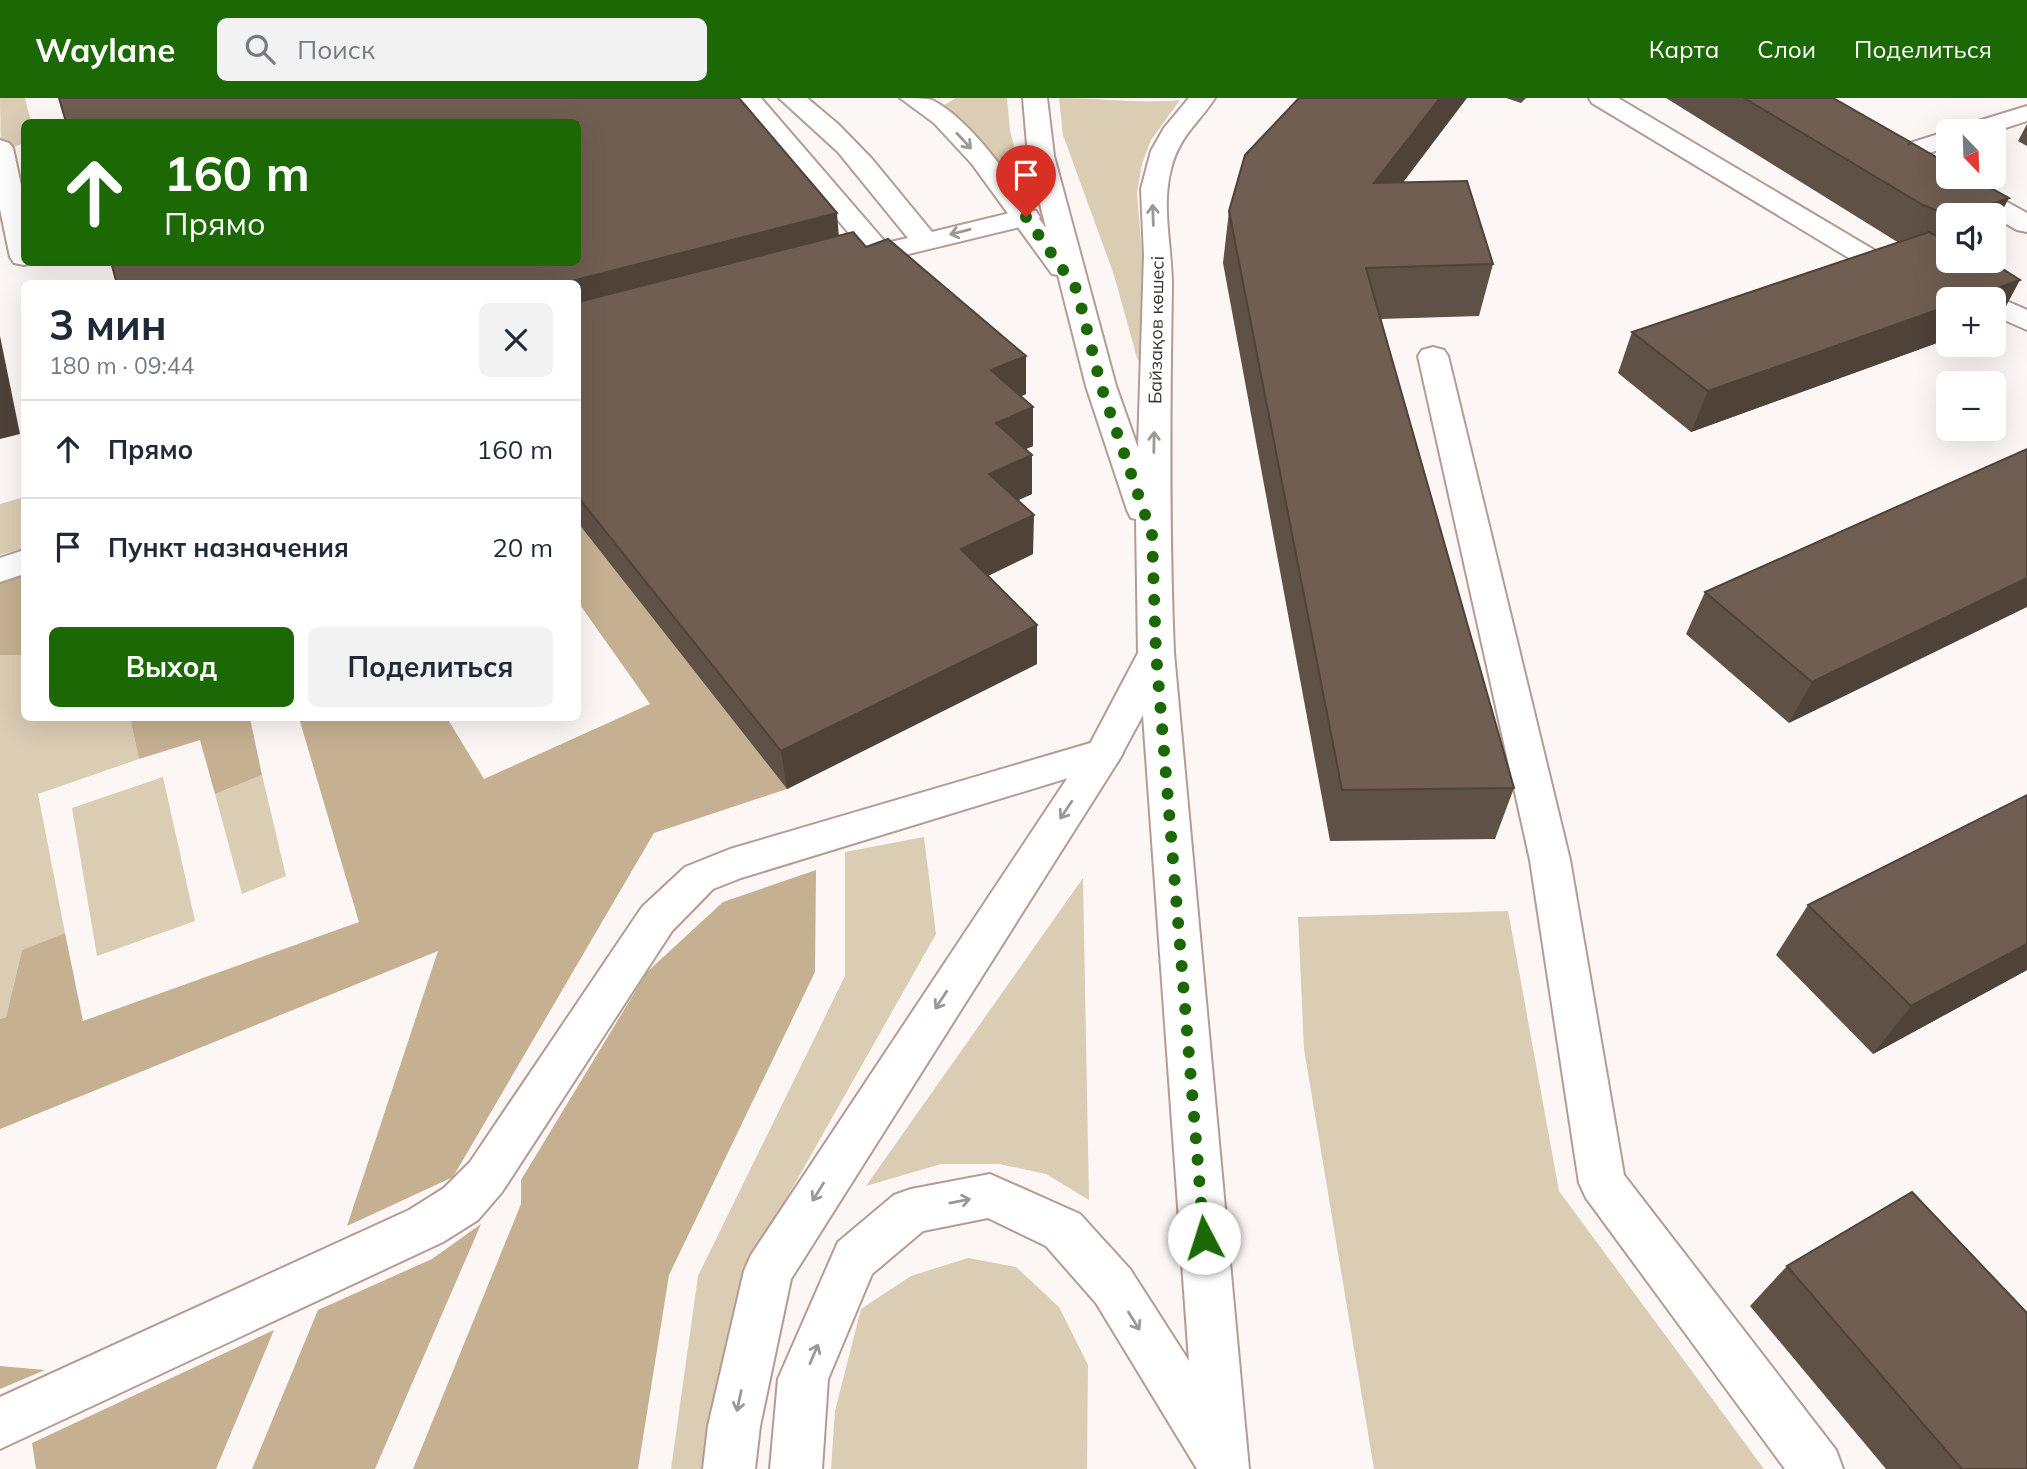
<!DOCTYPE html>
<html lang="ru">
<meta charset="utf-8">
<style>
body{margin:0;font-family:Mulish,sans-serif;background:#f2f2f3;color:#1f2937;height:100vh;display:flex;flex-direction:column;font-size:26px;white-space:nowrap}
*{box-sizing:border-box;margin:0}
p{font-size:23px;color:#747a83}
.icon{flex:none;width:38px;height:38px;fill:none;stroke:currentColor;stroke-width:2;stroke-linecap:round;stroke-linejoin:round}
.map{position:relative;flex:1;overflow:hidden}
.sheet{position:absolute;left:21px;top:182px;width:560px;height:441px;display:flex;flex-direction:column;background:#fff;border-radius:10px;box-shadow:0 7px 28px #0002}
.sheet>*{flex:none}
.guide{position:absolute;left:21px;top:21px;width:560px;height:147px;border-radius:10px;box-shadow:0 7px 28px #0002;background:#1b6804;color:#fff;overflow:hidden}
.needle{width:46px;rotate:157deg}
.fabs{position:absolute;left:1936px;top:21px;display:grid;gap:14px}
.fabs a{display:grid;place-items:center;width:70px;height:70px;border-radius:10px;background:#fff;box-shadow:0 7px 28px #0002;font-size:35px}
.pin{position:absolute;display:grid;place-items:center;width:60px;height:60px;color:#fff;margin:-72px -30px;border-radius:50% 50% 50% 0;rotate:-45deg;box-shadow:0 0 7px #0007}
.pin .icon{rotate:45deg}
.me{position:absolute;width:77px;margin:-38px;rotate:355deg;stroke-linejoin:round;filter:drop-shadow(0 0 5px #0008)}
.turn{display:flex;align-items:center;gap:24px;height:147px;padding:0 28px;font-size:32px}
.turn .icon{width:91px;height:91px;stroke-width:2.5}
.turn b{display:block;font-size:49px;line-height:60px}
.round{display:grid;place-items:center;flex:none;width:74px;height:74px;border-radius:10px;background:#f2f2f3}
.summary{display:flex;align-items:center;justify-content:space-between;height:119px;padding:0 28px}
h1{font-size:42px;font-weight:700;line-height:52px}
.button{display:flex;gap:14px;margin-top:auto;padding:14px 28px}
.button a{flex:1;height:80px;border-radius:10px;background:#1b6804;color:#fff;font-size:28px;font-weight:700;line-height:80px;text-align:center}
.button a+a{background:#f2f2f3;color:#1f2937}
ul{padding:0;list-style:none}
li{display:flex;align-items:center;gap:21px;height:98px;padding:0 28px;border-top:2px solid #e0e1e3}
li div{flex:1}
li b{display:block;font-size:26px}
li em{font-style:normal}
header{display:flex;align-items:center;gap:42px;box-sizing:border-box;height:98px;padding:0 35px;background:#1b6804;color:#fff}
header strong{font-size:33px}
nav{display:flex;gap:38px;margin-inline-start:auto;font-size:24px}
.search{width:490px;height:63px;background:#f2f2f3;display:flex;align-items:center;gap:18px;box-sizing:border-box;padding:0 24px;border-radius:10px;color:#747a83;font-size:26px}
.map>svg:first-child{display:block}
</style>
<header>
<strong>Waylane</strong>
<div class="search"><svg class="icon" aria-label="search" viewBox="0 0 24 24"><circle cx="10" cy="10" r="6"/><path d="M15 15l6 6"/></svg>Поиск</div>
<nav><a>Карта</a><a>Слои</a><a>Поделиться</a></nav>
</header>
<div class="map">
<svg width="2027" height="1371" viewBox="0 0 2027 1371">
<rect width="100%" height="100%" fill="#fcf6f5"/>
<path fill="#dbccb4" d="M0,0h25l6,24h-7v21l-23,9z
M956,0h51l3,33 19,70 -40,-51 -42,-40 -3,-5z
M1059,0c40,0 81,6 121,2l-29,40 -9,24 -5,29 14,168 -6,8 -8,-11 -23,-83 -51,-140z
M24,399v51l-24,7v-51z
M0,557h24v63h106l9,41 -101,35 27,139 -43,17 -16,67 -6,2z
M262,677l24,101 -44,18 -27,-100z
M163,679l32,144 -98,35 -25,-148z
M924,739l12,97 -194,343 -31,192h-40l27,-193 147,-300v-124z
M1083,780l6,322 -43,-26 -47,-10h-58l-75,22z
M1508,813l51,280 205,278h-390l-70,-420 -6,-132z
M968,1160l48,9 43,40 29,58 -1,104h-256l4,-58 26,-102 50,-33z"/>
<path fill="#c5b091" d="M578,425l209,266 -133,44 -201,344 -106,49 91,-275 -438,178v-110l6,-2 16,-67 43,-17 18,88 276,-99 -60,-204h148l37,61 166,-75 -72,-102z
M24,476v81h-24v-73z
M130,620h120l12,57 -47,19 -15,-54 -61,19z
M816,772l-1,102 -146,303 -31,194h-225l108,-265v-24l126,-208 76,-70z
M481,1126l-106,245h-123l66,-159 114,-51z
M274,1232l-58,139h-180l-4,-26z
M0,1268l45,4 -45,19z"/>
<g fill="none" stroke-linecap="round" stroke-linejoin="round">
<defs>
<path id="minor" d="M736,0h25l125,145 22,-5 -70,-86 -59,-54h28l31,26 34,35 60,73 94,-23 10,2 4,6 -4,6 -189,46 -10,-2 -4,-6 4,-6 25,-6z
M1589,0h29l268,159 4,6c-9,13 -41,21 -56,17l-4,-6 4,-6 20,-7 -262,-158z
M2027,8v15l-34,11 -35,-1 4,-5z
M1948,33v16l-48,15 -9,-3 -4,-5 4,-5z
M0,42l9,3 4,5 11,51v63h10l-10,3 -10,-2 -4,-6 -10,-48z
M1956,79l9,2 62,34v19l-10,-2 -70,-39 -4,-6 4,-6z
M1993,197l34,15v20l-34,-15v-16h-11z
M1433,249l11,3 4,6 122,504 54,315 212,275 7,19h-58l-199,-271 -7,-15 -49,-323 -112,-504 4,-6z
M24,452v24l-24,8v-24z
M1104,641l13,4 6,10 -6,10 -376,115 -28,11 -41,42 -170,261 -24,28 -35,22 -443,207v-52l409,-187 35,-22 26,-26 172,-255 43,-40 45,-18z"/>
<path id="major" d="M900,0c9,0 23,0 32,2 42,21 85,89 114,128l-18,-72 -5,-58h24l7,58 62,230 22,62 6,-193 -3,-66 10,-38 13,-23 25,-30h26c-17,26 -36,38 -44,71 -10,38 1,78 1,117 -2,122 -3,244 2,367l75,816h-52l-101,-166 -50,-57 -58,-28 -65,13 -51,43 -44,105 -6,90h-52l8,-90 60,-137 56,-47 17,-6 79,-15 90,40 50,55 59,92 -46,-646 -26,48 -326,516 -31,147 -5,43h-52l5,-43 36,-155 7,-16 339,-511 48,-91 -2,-134 -5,-1 -4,-8 -41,-124 -28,-111 -6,-1 -80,-110 -38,-41z"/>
</defs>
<use href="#minor" stroke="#b49c95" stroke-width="4"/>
<use href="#major" stroke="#b49c95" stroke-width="4"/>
<use href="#minor" fill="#fff" fill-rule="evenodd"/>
<use href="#major" fill="#fff" fill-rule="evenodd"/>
</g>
<path fill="#605147" d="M1506,0h20l-5,5z
M1666,0h167l76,46 39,71v124l-257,93 -73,-59 14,-41 267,-89z
M2027,26v22l-9,-5z
M1403,84l90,82 -14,52 -99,3 134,469 -19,51 -165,2 -107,-578 6,-52z
M839,137l27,12 160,147 -5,2 12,50 -8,3 7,6v39l-14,6 15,54 -45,22 49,49v39l-250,125 -209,-266v-239z
M2027,351l-238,274 -103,-89 19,-42z
M2027,697v175l-154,84 -97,-99 32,-50z
M1787,1168l240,203h-141l-136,-163z"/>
<path fill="#4e4239" d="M1440,0h27l-103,136 10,-51z
M2009,100l-16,30v-13h-32z
M837,115l3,38 -262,69v-36h-10v-2z
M1948,133v23l-14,5z
M2020,182l-22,41 -5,2v-24h-27z
M1948,208v33l-257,93 17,-41z
M0,238l20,98 -20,5z
M1026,258v38l-34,15 -1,-39z
M1033,309v39l-36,16 -1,-39z
M1032,357v39l-42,19 -1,-39z
M1034,417l-1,39 -71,34 -1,-39z
M2027,480v29l-238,116 23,-41z
M1037,527v39l-250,125 -6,-38z
M2027,846v26l-154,84 38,-48z"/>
<path fill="#705e52" stroke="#4e4239" stroke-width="2" d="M59,0h680l98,115 -269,69v2h-451l-6,-22h467v-140h-512z
M1299,0h141l-66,85 93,-2 26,83 -127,4 148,520 -172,2 -113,-579 16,-56z
M1744,0h89l77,44 -1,2 3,-1 36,21v13h23l38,21 -48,17h-13l-25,-10z
M853,134l13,15 22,-8 138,117 -35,14 42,37 -37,16 36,32 -43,19 45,41 -73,34 76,76 -256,126 -203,-254v-195z
M1929,134l19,10v19h42l30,19 -54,19h-18v7l-240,85 -76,-59z
M2027,351v129l-215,104 -107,-90z
M2027,697v149l-116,62 -103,-101z
M1912,1094l115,121v156h-65l-175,-203z"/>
<defs><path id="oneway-shaft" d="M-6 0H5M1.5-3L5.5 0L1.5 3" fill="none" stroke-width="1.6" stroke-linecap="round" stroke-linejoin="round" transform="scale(1.75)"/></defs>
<g stroke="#9c9896">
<use href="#oneway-shaft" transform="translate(964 43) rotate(47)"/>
<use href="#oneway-shaft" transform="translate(1153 117) rotate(-92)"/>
<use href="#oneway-shaft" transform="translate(960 134) rotate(166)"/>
<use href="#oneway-shaft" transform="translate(1154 344) rotate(-89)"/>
<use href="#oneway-shaft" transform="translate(1066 712) rotate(124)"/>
<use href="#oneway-shaft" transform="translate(941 902) rotate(123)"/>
<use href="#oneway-shaft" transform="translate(818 1094) rotate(122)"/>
<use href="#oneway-shaft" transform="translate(960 1103) rotate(-11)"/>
<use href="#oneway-shaft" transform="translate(1134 1223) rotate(58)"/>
<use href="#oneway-shaft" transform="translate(814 1256) rotate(-67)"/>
<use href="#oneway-shaft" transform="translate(739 1303) rotate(102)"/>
</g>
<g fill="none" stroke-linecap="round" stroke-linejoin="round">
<path stroke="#1b6804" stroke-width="12" stroke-dasharray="0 21.6" d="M1026,119l51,73 24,96 51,149 4,118 48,585"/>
</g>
<g text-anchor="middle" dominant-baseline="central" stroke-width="7" stroke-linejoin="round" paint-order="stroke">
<g font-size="18" fill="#39302d" stroke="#fff">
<text transform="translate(1156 232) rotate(-89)">Байзақов көшесі</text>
</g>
</g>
</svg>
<div class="fabs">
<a><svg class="needle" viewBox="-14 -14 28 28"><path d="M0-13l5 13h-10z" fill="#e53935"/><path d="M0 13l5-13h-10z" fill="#747a83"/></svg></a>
<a><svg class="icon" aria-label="sound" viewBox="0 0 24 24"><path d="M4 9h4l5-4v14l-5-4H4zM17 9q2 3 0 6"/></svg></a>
<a>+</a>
<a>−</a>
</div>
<div class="pin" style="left:1026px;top:119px;background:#d93025"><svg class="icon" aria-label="arrive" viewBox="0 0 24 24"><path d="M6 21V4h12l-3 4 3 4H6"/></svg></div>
<svg class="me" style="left:1204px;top:1140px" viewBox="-20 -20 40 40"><circle r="19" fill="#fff"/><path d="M0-13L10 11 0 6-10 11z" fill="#1b6804"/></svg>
<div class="guide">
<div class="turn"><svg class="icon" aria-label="ahead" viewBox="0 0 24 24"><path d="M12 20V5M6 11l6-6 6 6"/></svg><div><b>160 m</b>Прямо</div></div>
</div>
<section class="sheet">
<div class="summary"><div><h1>3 мин</h1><p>180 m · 09:44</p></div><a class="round"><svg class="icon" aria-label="close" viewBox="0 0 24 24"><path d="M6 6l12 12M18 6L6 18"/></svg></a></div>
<ul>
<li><svg class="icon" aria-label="ahead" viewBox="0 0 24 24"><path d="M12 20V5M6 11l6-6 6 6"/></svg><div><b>Прямо</b></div><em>160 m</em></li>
<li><svg class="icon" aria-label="arrive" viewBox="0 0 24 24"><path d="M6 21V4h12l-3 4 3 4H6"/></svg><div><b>Пункт назначения</b></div><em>20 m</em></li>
</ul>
<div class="button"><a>Выход</a><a>Поделиться</a></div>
</section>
</div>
